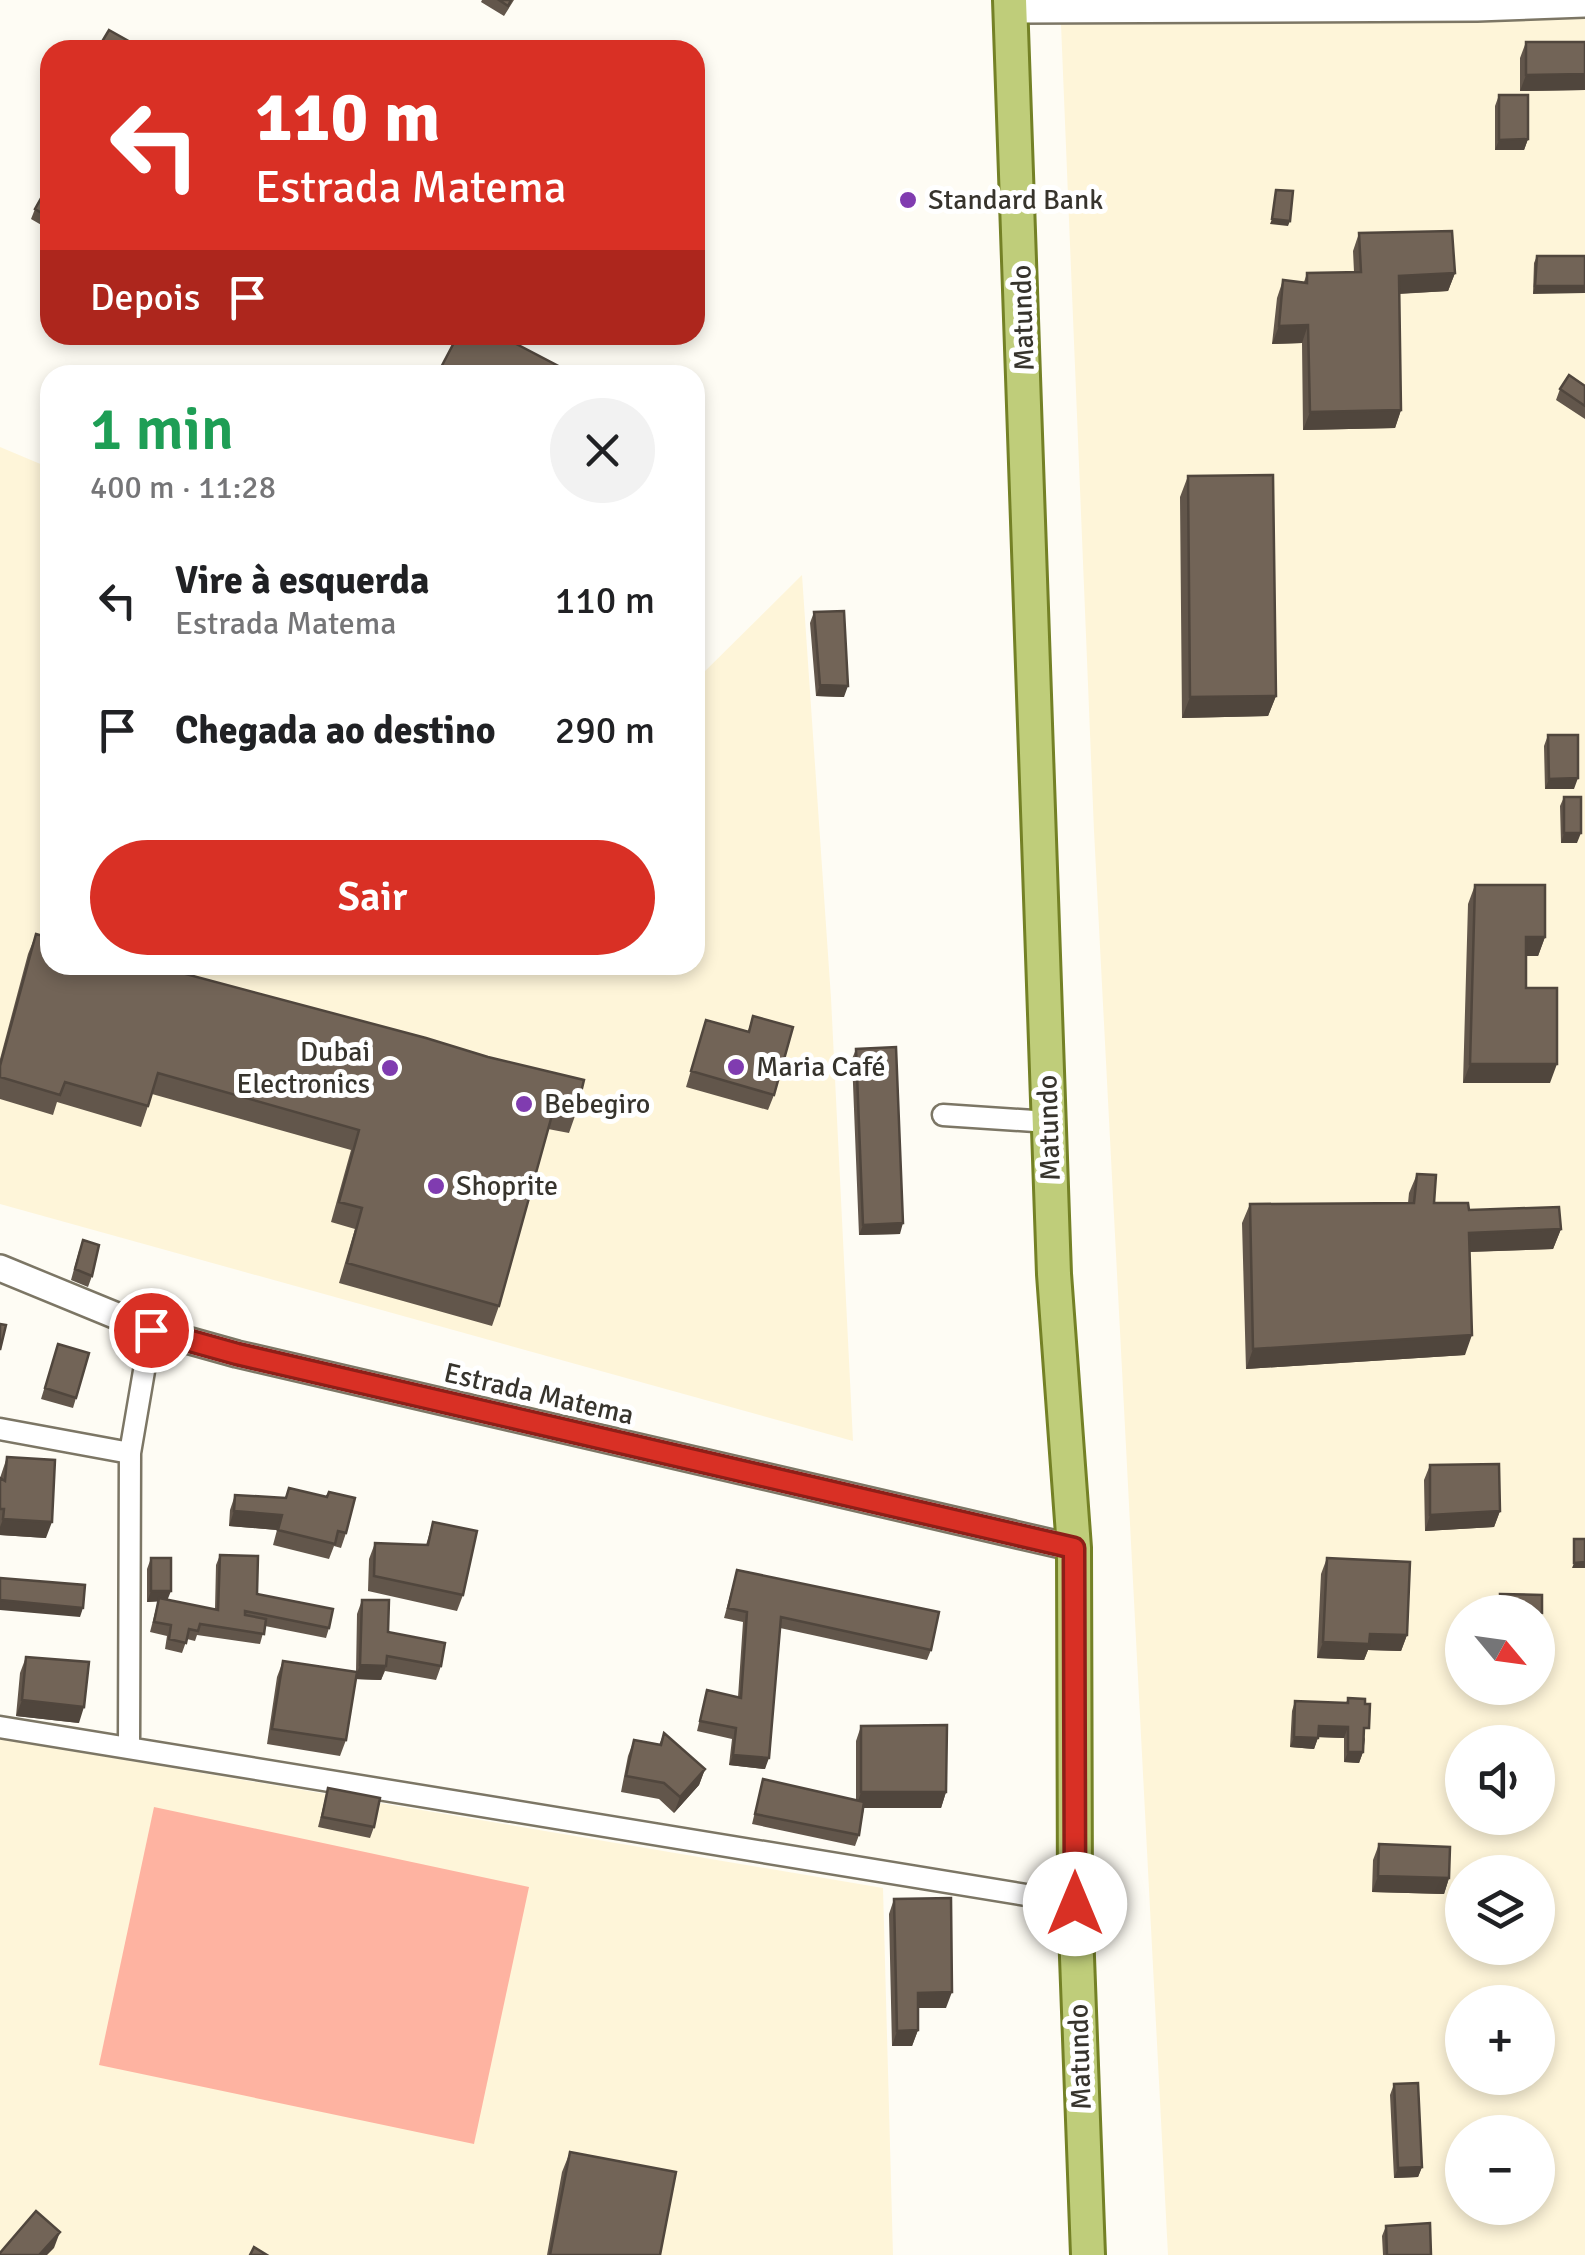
<!DOCTYPE html>
<html lang="pt">
<meta charset="utf-8">
<style>
body{margin:0;font-family:Signika,sans-serif;background:#f2f2f2;color:#202124;height:100vh;display:flex;flex-direction:column;font-size:38px;white-space:nowrap}
*{box-sizing:border-box;margin:0}
p{font-size:32px;color:#757577}
.icon{flex:none;width:55px;height:55px;fill:none;stroke:currentColor;stroke-width:2;stroke-linecap:round;stroke-linejoin:round}
.map{position:relative;flex:1;overflow:hidden}
.details{position:absolute;left:40px;top:365px;width:665px;height:610px;display:flex;flex-direction:column;background:#fff;border-radius:30px;box-shadow:0 5px 15px #0003}
.details>*{flex:none}
.hud{position:absolute;left:40px;top:40px;width:665px;height:305px;border-radius:30px;box-shadow:0 5px 15px #0003;background:#d93025;color:#fff;overflow:hidden}
.needle{width:65px;rotate:119deg}
.fabs{position:absolute;left:1445px;top:1595px;display:grid;gap:20px}
.fabs a{display:grid;place-items:center;width:110px;height:110px;border-radius:50%;background:#fff;box-shadow:0 5px 15px #0003;font-size:50px}
.pin{position:absolute;display:grid;place-items:center;width:85px;height:85px;color:#fff;margin:-42px;border:5px solid #fff;border-radius:50%;box-shadow:0 2px 10px #0007}
.me{position:absolute;width:110px;margin:-55px;rotate:0deg;stroke-linejoin:round;filter:drop-shadow(0 0 8px #0008)}
.turn{display:flex;align-items:center;gap:35px;height:210px;padding:0 50px;font-size:45px}
.turn .icon{width:130px;height:130px;stroke-width:2.5}
.turn b{display:block;font-size:70px;line-height:85px}
.then{display:flex;align-items:center;height:95px;padding:0 50px;background:#0003;gap:20px;font-size:38px}
.round{display:grid;place-items:center;flex:none;width:105px;height:105px;border-radius:52px;background:#f2f2f2}
.head{display:flex;align-items:center;justify-content:space-between;height:170px;padding:0 50px}
h1{font-size:60px;font-weight:600;line-height:75px;color:#1e9e55}
.button{display:flex;gap:20px;margin-top:auto;padding:20px 50px}
.button a{flex:1;height:115px;border-radius:60px;background:#d93025;color:#fff;font-size:40px;font-weight:600;line-height:115px;text-align:center}
ul{padding:0;list-style:none}
li{display:flex;align-items:center;gap:30px;height:130px;padding:0 50px}
li div{flex:1}
li b{display:block;font-size:38px}
li em{font-style:normal}
.map>svg:first-child{display:block}
</style>
<div class="map">
<svg width="1585" height="2255" viewBox="0 0 1585 2255">
<rect width="100%" height="100%" fill="#fefcf4"/>
<path fill="#fef5d9" fill-rule="evenodd" d="M1060,0h525v2255h-417l-74,-1424zM1462,1612h76v76h-76zM1462,1742h76v76h-76zM1462,1872h76v76h-76zM1462,2002h76v76h-76zM1462,2132h76v76h-76z
M0,447l50,21v497h645v-284l107,-106 29,423 22,443 -853,-237z
M0,1739l883,149 10,367h-893z"/>
<path fill="#feb3a1" d="M154,1807l375,80 -55,257 -375,-79z"/>
<g fill="none" stroke-linecap="round" stroke-linejoin="round">
<defs>
<path id="minor" d="M943,1115l106,7
M0,1429l130,24 21,-123
M0,1727l1075,176
M129,1748l1,-295"/>
<path id="tertiary" d="M1011,10l466,-2 108,-4
M0,1268l151,62 86,24 837,194"/>
<path id="primary" d="M1010,0l44,1274 20,274 1,355 13,352"/>
</defs>
<use href="#minor" stroke="#7c7665" stroke-width="25"/>
<use href="#tertiary" stroke="#7c7665" stroke-width="30"/>
<use href="#primary" stroke="#748126" stroke-width="38"/>
<use href="#minor" stroke="#fff" stroke-width="20"/>
<use href="#tertiary" stroke="#fff" stroke-width="25"/>
<use href="#primary" stroke="#bfcd7a" stroke-width="32"/>
</g>
<path fill="#62564b" d="M482,0h32l-10,16 -23,-14z
M1526,42h59v48l-65,1v-33z
M1499,95l29,44 -4,11h-29v-44z
M50,182v48l-19,-11 4,-10z
M1359,233l96,40 -7,18 -49,3 2,116 -6,18 -92,2 -1,-87 -30,1 5,-46 6,-18 21,2 3,-9 47,-1 -1,-21z
M1537,256h48l-52,38 1,-31z
M1585,386v33l-29,-19 4,-11z
M1188,476l88,220 -8,20 -86,2 -2,-221z
M814,612l30,85 -28,-1 -6,-73z
M1548,735l26,54h-29l-1,-43z
M1564,797l13,46h-16l-1,-37z
M1475,885l70,52 -7,19h-12v32l24,95h-87l5,-179z
M36,934l540,179 -7,20 -21,-4 -49,177 -7,20 -153,-43 16,-54 -24,-7 20,-72 -199,-56 -11,33 -84,-25 -4,13 -53,-16v-40l28,-105z
M753,1016l21,79 -6,15 -82,-23 20,-67 42,11z
M856,1049l44,185 -41,1 -7,-176z
M1417,1174l17,29 127,26 -8,20 -83,3 -5,103 -219,14 -4,-146 8,-19 158,-1 1,-10z
M79,1251l13,25 -4,11 -17,-7z
M58,1344l18,54 -3,10 -32,-9z
M7,1457l39,81 -46,-3v-57z
M1430,1465l70,46 -6,16 -69,4 -1,-51z
M289,1488l57,45 -5,15 -7,-2 -5,13 -56,-14 4,-15 -48,-4 1,-16 5,-15 50,3z
M433,1522l30,73 -6,16 -89,-20 1,-32 6,-16 51,2z
M220,1555l37,39 72,34 -3,10 -61,-12 -5,18 -63,-9 -2,6 -8,-2 -5,14 -17,-4 2,-13 -17,-4 8,-31 -11,1v-33l4,-11 17,42 47,9 1,-44z
M1327,1558l80,77 -6,16 -33,-1 -4,10 -47,-2 4,-84z
M737,1570l194,80 -4,10 -147,-32 -15,141 -36,-4 3,-26 -35,-8 10,-41 31,7 5,-75 -19,-4z
M362,1600l26,32 53,34 -5,14 -51,-9 -4,9 -26,-1 -9,61 -6,16 -73,-12 10,-67 6,-16 73,11 1,-58z
M26,1657l53,66 -63,-7 4,-43z
M1348,1698l17,41 -2,13 -4,11 -15,-1v-24l-26,-1 -4,12 -24,-2 2,-36 3,-10 51,2z
M861,1726l85,66 -5,16h-77l-5,27 -4,11 -103,-22 11,-45 93,21v-59z
M664,1733l41,36 -6,16 -25,28 -15,-14 -38,-7 7,-36 6,-16 25,5z
M328,1788l46,39 -4,11 -52,-11z
M1379,1844l70,34 -5,16 -72,-2 1,-32z
M894,1899l52,109h-28v22l-6,16h-20l-3,-132z
M1394,2084l28,83 -4,10 -24,1 -4,-83z
M570,2152l90,103h-113l15,-83z
M1386,2226l45,29h-48l-1,-19z"/>
<path fill="#50463d" d="M1585,74v16l-65,1 6,-16z
M1528,139l-4,11h-29l4,-10z
M1272,219l18,2 -2,5 -18,-2z
M1455,273l-7,18 -56,3 7,-18z
M1535,286h50v7l-52,1z
M1308,325l-6,18 -30,1 7,-18z
M1401,410l-6,18 -92,2 7,-18z
M820,685l28,1 -4,11 -28,-1z
M1276,696l-8,20 -86,2 8,-21z
M1578,778l-4,11h-29l4,-10z
M1564,833h17l-4,10h-16z
M1526,937h19l-7,19h-19z
M1470,1064h87l-7,19h-87z
M903,1223l-3,11 -41,1 4,-10z
M1561,1229l-8,20 -91,3 7,-19z
M1472,1335l-7,20 -219,14 7,-20z
M234,1511l48,4 -5,15 -48,-4z
M1500,1511l-6,16 -69,4 5,-16z
M3,1519l49,3 -6,16 -46,-3v-8z
M1585,1562v6h-13l2,-5z
M151,1591h20l-4,10 -20,1z
M0,1600l83,8 -3,9 -80,-7z
M1370,1634l37,1 -6,16 -33,-1 -4,10 -47,-2 6,-16z
M360,1665l26,1 -5,14 -26,-1z
M22,1700l62,7 -5,16 -63,-7z
M1319,1726l29,1 -4,11 -29,-1z
M1294,1737l24,1 -4,11 -24,-2z
M1348,1752h15l-4,11 -15,-1z
M733,1755l36,3 -4,11 -36,-4z
M705,1769l-6,16 -25,28 6,-16z
M861,1792h85l-5,16h-85z
M1378,1876l71,2 -5,16 -72,-2z
M952,1992l-6,16h-34l6,-15z
M918,2030l-6,16h-20l5,-15z
M1422,2167l-4,10 -24,1 4,-10z
M60,2232l-6,16 -7,7h-8z"/>
<path fill="#726457" stroke="#50463d" stroke-width="2.5" d="M499,0h12l-3,6z
M109,30l23,13 -4,7h-31z
M1526,42h59v32l-59,1z
M1499,95h29v44l-29,1z
M50,182v36l-15,-9z
M1276,190l17,1 -3,30 -18,-2z
M1452,231l3,42 -56,3 2,134 -91,2 -2,-87 -29,1 4,-46 24,3v-10l54,-1 -2,-39z
M1537,256h48v30h-50z
M458,335h41l67,35 -3,5h-126z
M1569,375l16,11v20l-25,-17z
M1273,475l3,221 -86,1 -2,-221z
M695,507l5,2 -5,11z
M844,611l4,75 -28,-1 -6,-73z
M1548,735h30v43l-29,1z
M1564,797h17v36h-17z
M1475,885h70v52h-19v51h31v76h-87z
M36,934l14,4v27h102l274,73 62,19 96,23 -8,33 -22,-5 -55,198 -152,-43 15,-55 -23,-6 20,-72 -201,-57 -10,33 -83,-24 -5,13 -60,-18v-11z
M753,1016l40,11 -19,68 -83,-24 15,-51 43,12z
M896,1047l7,176 -40,2 -7,-176z
M1417,1174l19,1 -2,28h34l1,7 90,-3 2,22 -92,4 3,102 -219,14 -3,-145 164,-1z
M83,1240l16,5 -7,31 -17,-7z
M0,1324l6,1 -6,25z
M58,1344l31,9 -13,45 -31,-10z
M7,1457l48,3 -3,62 -49,-3 1,-10h-4v-31l5,3z
M1499,1464l1,47 -70,4v-50z
M289,1488l38,9 2,-5 26,6 -9,35 -8,-2 -3,13 -57,-14 4,-15 -48,-4 1,-16 51,3z
M433,1522l44,9 -14,64 -89,-19 1,-33 53,2z
M1574,1539h11v23l-11,1z
M220,1555l38,1 -1,38 76,15 -4,19 -84,-17v4l21,4 -2,15 -64,-10 -2,7 -9,-2 -3,14 -17,-4 2,-14 -17,-3 5,-24 59,12z
M151,1558h20v33h-20z
M1327,1558l83,4 -3,73 -37,-1 -1,10 -46,-2z
M737,1570l202,42 -8,38 -150,-33 -12,141 -36,-3 3,-27 -36,-7 7,-31 34,8 6,-86 -19,-4z
M0,1578l85,7 -2,23 -83,-8z
M1500,1594l42,1v18l-41,-1z
M362,1600h27l-1,32 57,11 -4,23 -54,-10 -1,10 -26,-1z
M26,1657l63,5 -5,45 -62,-7z
M283,1661l74,11 -11,68 -74,-11z
M1348,1698l17,1v5h5l-1,24h-5l-1,24h-15v-25l-29,-1 -1,12 -24,-1 1,-36 53,2z
M947,1725l-1,67h-85v-66z
M664,1733l41,36 -25,28 -16,-14 -38,-7 8,-36 27,5z
M763,1779l101,23 -5,33 -104,-21z
M328,1788l52,10 -6,29 -52,-10z
M1379,1844l71,3 -1,31 -71,-2z
M951,1898l1,94 -34,1v37l-21,1 -3,-132z
M1418,2083l4,84 -24,1 -4,-84z
M570,2152l106,20 -16,83h-110z
M36,2211l24,21 -21,23h-39v-2z
M1430,2223l1,32h-44l-1,-29z
M254,2247l13,8h-17z"/>
<g fill="none" stroke-linecap="round" stroke-linejoin="round">
<defs>
<path id="route" d="M151,1330l86,24 837,194 1,356"/>
</defs>
<use href="#route" stroke="#8d1f18" stroke-width="25"/>
<use href="#route" stroke="#d93025" stroke-width="18"/>
</g>
<g fill="#803cb0" stroke="#fff" stroke-width="4">
<circle cx="908" cy="200" r="10"/>
<circle cx="736" cy="1067" r="10"/>
<circle cx="390" cy="1068" r="10"/>
<circle cx="524" cy="1104" r="10"/>
<circle cx="436" cy="1186" r="10"/>
</g>
<g text-anchor="middle" dominant-baseline="central" stroke-width="10" stroke-linejoin="round" paint-order="stroke">
<g font-size="28" fill="#37342d" stroke="#fff" text-anchor="start">
<text x="928" y="200">Standard Bank</text>
<text x="370" y="1052" text-anchor="end">Dubai<tspan x="370" dy="32">Electronics</tspan></text>
<text x="756" y="1067">Maria Café</text>
<text x="544" y="1104">Bebegiro</text>
<text x="456" y="1186">Shoprite</text>
</g>
<g font-size="28" fill="#37342d" stroke="#fff">
<text transform="translate(1023 318) rotate(-92)">Matundo</text>
<text transform="translate(1049 1128) rotate(-92)">Matundo</text>
<text transform="translate(539 1394) rotate(13)">Estrada Matema</text>
<text transform="translate(1080 2057) rotate(-92)">Matundo</text>
</g>
</g>
</svg>
<div class="fabs">
<a><svg class="needle" viewBox="-14 -14 28 28"><path d="M0-13l5 13h-10z" fill="#e53935"/><path d="M0 13l5-13h-10z" fill="#757577"/></svg></a>
<a><svg class="icon" aria-label="sound" viewBox="0 0 24 24"><path d="M4 9h4l5-4v14l-5-4H4zM17 9q2 3 0 6"/></svg></a>
<a><svg class="icon" aria-label="layers" viewBox="0 0 24 24"><path d="M12 4l9 5-9 5-9-5zM3 14l9 5 9-5"/></svg></a>
<a>+</a>
<a>−</a>
</div>
<div class="pin" style="left:151px;top:1330px;background:#d93025"><svg class="icon" aria-label="arrive" viewBox="0 0 24 24"><path d="M6 21V4h12l-3 4 3 4H6"/></svg></div>
<svg class="me" style="left:1075px;top:1904px" viewBox="-20 -20 40 40"><circle r="19" fill="#fff"/><path d="M0-13L10 11 0 6-10 11z" fill="#d93025"/></svg>
<div class="hud">
<div class="turn"><svg class="icon" aria-label="left" viewBox="0 0 24 24"><path d="M17 20v-9H6M10 6l-5 5 5 5"/></svg><div><b>110 m</b>Estrada Matema</div></div>
<div class="then">Depois<svg class="icon" aria-label="arrive" viewBox="0 0 24 24"><path d="M6 21V4h12l-3 4 3 4H6"/></svg></div>
</div>
<section class="details">
<div class="head"><div><h1>1 min</h1><p>400 m · 11:28</p></div><a class="round"><svg class="icon" aria-label="close" viewBox="0 0 24 24"><path d="M6 6l12 12M18 6L6 18"/></svg></a></div>
<ul>
<li><svg class="icon" aria-label="left" viewBox="0 0 24 24"><path d="M17 20v-9H6M10 6l-5 5 5 5"/></svg><div><b>Vire à esquerda</b><p>Estrada Matema</p></div><em>110 m</em></li>
<li><svg class="icon" aria-label="arrive" viewBox="0 0 24 24"><path d="M6 21V4h12l-3 4 3 4H6"/></svg><div><b>Chegada ao destino</b></div><em>290 m</em></li>
</ul>
<div class="button"><a>Sair</a></div>
</section>
</div>
